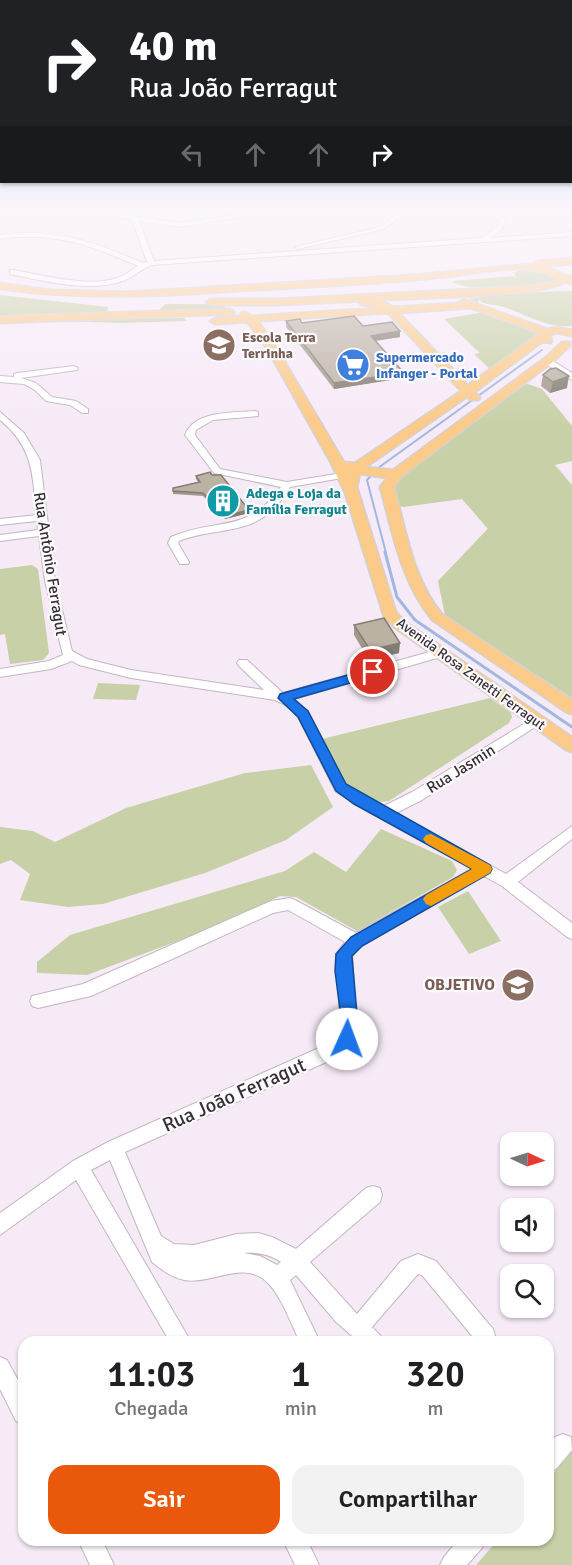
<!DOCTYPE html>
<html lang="pt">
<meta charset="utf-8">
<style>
body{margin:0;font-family:Signika,sans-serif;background:#f2f2f2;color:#202124;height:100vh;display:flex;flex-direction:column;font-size:22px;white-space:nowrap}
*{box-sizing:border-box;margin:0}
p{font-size:20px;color:#757577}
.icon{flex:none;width:33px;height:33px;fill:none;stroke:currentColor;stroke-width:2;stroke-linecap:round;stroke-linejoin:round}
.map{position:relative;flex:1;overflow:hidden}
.details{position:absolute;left:18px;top:1336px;width:536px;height:210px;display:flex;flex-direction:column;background:#fff;border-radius:18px;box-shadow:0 2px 4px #0004}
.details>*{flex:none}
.guide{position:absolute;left:0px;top:0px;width:573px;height:183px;box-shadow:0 2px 4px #0004;background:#202124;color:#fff;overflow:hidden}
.needle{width:39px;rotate:94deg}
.controls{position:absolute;left:500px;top:1132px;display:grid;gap:12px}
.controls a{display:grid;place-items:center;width:54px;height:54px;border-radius:12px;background:#fff;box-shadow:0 2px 4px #0004;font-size:30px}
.pin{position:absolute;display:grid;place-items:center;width:51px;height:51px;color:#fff;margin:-26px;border:3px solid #fff;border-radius:50%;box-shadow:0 2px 6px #0007}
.me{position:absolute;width:66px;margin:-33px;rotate:2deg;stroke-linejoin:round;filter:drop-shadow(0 0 4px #0008)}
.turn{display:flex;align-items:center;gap:21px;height:126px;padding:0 30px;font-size:27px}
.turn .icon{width:78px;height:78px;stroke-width:2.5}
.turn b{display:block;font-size:42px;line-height:51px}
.lanes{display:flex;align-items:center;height:57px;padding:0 30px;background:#0003;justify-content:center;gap:30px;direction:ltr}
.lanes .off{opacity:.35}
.eta{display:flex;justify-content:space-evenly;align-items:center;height:102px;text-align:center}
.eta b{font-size:36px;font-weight:600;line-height:42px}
.primary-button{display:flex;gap:12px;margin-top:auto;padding:12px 30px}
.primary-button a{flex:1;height:69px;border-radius:18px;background:#ea580c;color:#fff;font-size:24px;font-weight:600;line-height:69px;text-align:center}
.primary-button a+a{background:#f2f2f2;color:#202124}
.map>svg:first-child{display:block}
</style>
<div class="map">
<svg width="572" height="1565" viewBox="0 0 572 1565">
<rect width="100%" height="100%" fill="#f7eaf7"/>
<path fill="#c7d0a6" d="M533,267l23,10 -1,3c-13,7 -94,13 -103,1l61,-5 3,2 -2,-5 7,-4z
M572,291v35c-26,3 -47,-13 -72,-20 -7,-2 -13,-1 -19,-4l-1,-3 -2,4 -9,-4 13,-2 -16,1 -8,-4z
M0,295l108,12v3l-4,3 -104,4z
M165,304h52l15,6 -76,3z
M485,312l49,18 3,5 -47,34 -16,-15 6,-1 -36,-34z
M184,318l2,3 -65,2 -57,-2 3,-2z
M525,383l17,6 30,37v35l-17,4 17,20v213l-127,-83 -7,-34 58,-61 -8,9 -26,-30 -59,8 -6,-2 -4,-18 3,-7z
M32,565l6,4 11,84 -6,7 -33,4 -5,-30 -5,1v-66z
M98,683l42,2 -4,15 -43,-1z
M490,698l21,15 1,4 -3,6 -120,78 -10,1 -36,-20 -21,-43z
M311,765l22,42 -47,33 -81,33 -102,31 -35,3 -48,-7 10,-26 -19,-14 -11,4v-37l33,4 22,11 71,-34 119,-35z
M381,829l71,32 5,9 -4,7 -96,54 -61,-34 -16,-1 -81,37 -112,42 -50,-2v-11l33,-27 215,-64 29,-19 32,20z
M468,891l33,50 -32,13 -31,-47z
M572,1451v114h-96l21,-24 51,-1v-60z"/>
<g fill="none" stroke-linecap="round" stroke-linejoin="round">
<path stroke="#9fb9e2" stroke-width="2" d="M386,553l-19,-73 11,-12 164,-118"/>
<path stroke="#9fb9e2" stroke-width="3" d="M385,552l12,45 18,23 157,107"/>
<defs>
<path id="minor" d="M56,207h13l111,16 114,-16h13l-127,20 -41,-6 15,40 328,-23 15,-11 3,-6 -17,-14h6l17,13 -5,10 -11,8 82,-6v4l-420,29c-11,4 -19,12 -29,16 -33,12 -79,0 -113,-7v-4h3c30,5 75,18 104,8 8,-2 14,-8 21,-12 -48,-21 -85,-35 -138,-27v-4c55,-8 94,7 143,28l4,-1 -15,-42z
M406,207h6l-28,22 -86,20 -3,-2 85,-20z
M541,207h8l23,6v4z
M547,357h6v4l19,12v7l-26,-16z
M74,366l4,2 -1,2 -56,8 15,5 16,14 24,4 12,8v4h-6l-12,-8 -24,-4 -11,-11 -11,-6 -24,-2v-6l14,1v-3l3,-1z
M255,411l3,1v4l-45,4 -17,10 -1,5 25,34 67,13 55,-9 12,-6 5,3 -11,7 -58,10c-6,9 -12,19 -21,26 -24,21 -61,16 -90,28l-1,2 11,19 -1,2h-8l-12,-21 3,-6c47,-20 75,-2 110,-50l-67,-14 -29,-38c9,-25 49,-22 70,-24z
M0,412l24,21 16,27 15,121 17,70 15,8 44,11 133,20 -25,-24 -2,-3 2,-3h8l36,33 157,-44 4,1 2,3 -2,3 -150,43 13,12 39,74 38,21 28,-14 120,-73h10l1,3 -121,78 -26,13 110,61 66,-48v13l-54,43 54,41v16l-5,-2 -65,-51 -18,-10 -123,70 -9,10 5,76 -5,14 -10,9 -217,97 36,84 13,8 20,1 43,-11 21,-1 14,4 24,12 70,-61 7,-2 7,2 2,7 -2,7 -70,60 47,52 44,-53 17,-7 18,7 57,68 4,13h-20l-55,-67 -4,-1 -46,53 8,8 3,7h-24l-23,-20 -40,-47 -6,5 30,62h-20c-9,-18 -17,-42 -31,-58 -24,-26 -56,1 -85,-4 -13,-3 -22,-10 -32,-18l-42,-102 -19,10 100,172h-21l-94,-162 -76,55v-22l73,-52 35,-19 222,-99c8,-6 10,-9 11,-20l-5,-69 9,-12 -57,-32 -15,3 -182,83 -53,12 -6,-2 -2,-5 2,-5 51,-12 188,-83 19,-3 5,2 61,33 116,-64 -136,-77 -38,-75 -10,-11 -13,-6 -144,-22 -52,-13 -7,-4 -21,8 -51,8v-8l49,-8 14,-6 -18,-74 -6,-45 -39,5v-6l38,-5 -1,-9 -37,4v-6l37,-4c-5,-41 -3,-67 -37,-95zM244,1253c13,-1 26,1 37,9l-4,3 -17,-9z
M0,1357l7,3 17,31v33l-8,-3 -16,-32z
M563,1434l8,3 1,13 -16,19 -8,3v-26l7,-9z
M78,1540h24l12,25h-24z
M283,1540h24l12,25h-24z
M458,1540h27l-3,8 -15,17h-27l4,-8z"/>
<path id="major" d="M572,258v6l-27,2 27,12v6l-8,-2c-9,14 -164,17 -190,18l9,1 10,6 66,-4 4,-4 84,30 9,-2 16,3v6l-16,-3 -6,2 2,6 -1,2 -9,-1 -67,50 5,6 -2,2h-8l-3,-3 -101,70 27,3 153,-113 16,-15h8v4l-16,15 -153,116 -7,10c12,43 19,92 48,127l130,86v14l-6,-2 -134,-92c-31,-38 -39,-86 -52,-133l7,-9 -27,-4 -3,13 39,125 8,9 168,116v15l-6,-2 -172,-123 -10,-10 -39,-124 -14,-30 -65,-116 -19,-25 -32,2 -5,-3 5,-3 26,-2v-3l4,-1 7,4 128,-8 -19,-3 -1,-2 3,-2 -85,4h-67l-5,-3 5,-3h67l250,-13 27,-4 2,-3c-28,-19 -80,-5 -112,-2 -63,7 -127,10 -190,13 -88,6 -168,11 -255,-1v-6l50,7 76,2 287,-17 120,-11 5,-3zM471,308l69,25 -72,52 -69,-72zM388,313l73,78 -106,72 -11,-1 -68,-115 -18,-26z
M230,309l5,3 -1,2 -234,9v-6l29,-2z"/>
</defs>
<use href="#minor" stroke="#c2b6c2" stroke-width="2"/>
<use href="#major" stroke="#d3d1d3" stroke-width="3"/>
<use href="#minor" fill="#fff" fill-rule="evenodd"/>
<use href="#major" fill="#fcca89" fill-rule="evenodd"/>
</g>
<path fill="#a2998d" d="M286,321l114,10v6l-24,4 28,32 -1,5 -69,11 -48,-62z
M543,375l24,13 -17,5 -9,-7z
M212,475l37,35v3l-24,6 -22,-23 -30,-2v-6l25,-6 -2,-3v-3z
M354,625l45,28 -30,7 -15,-25z"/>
<path fill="#847d73" d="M400,331v6l-29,4v-5z
M404,373l-1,5 -69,11v-6z
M569,376l-2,12 -17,5 3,-11z
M249,510v3l-24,6v-3z
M400,643l-1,10 -30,7 1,-10z"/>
<path fill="#bcb2a4" stroke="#847d73" stroke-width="1.5" d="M354,316l9,10 29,-4 8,9 -29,5 33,37 -70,10 -48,-62 14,-2 2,4z
M556,368l13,8 -16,6 -10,-7 7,-6z
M210,472l2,3h9l28,35 -24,6 -22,-23 -30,-2v-3l27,-6 -4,-6z
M384,618l16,25 -30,7 -16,-25z"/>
<linearGradient id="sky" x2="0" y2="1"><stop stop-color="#8bb6e6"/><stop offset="0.49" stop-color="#fbf6fb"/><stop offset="1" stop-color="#fbf6fb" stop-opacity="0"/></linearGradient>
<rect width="572" height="426" fill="url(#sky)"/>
<path fill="#1a73e8" stroke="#114b97" stroke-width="1.5" d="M373,668l6,4 -1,3 -84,24 14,12 38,73 144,81 2,4 -2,4 -128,73 -10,10 6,70 -5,18 -6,3 -6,-3 -2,-5 3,-13 -7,-55 1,-17 15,-17 121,-68 -118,-65 -18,-13 -38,-74 -20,-19 2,-4z"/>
<path fill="#f59e0b" d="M431,834l59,31 2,4 -2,4 -59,33 -5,-2 -3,-5 3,-4 46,-26 -46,-26 -3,-4 3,-4z"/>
<defs>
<symbol id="school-disc" viewBox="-11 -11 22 22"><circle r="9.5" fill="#8d6e63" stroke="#fefbfe"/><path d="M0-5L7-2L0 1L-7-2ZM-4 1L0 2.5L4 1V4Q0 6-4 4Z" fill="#fff"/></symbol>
<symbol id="supermarket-disc" viewBox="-11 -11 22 22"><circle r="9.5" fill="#3f7fe0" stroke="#fefbfe"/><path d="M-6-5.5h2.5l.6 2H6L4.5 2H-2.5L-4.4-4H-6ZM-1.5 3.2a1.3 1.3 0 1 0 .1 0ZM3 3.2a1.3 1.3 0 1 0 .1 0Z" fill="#fff"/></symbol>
<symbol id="building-disc" viewBox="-11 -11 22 22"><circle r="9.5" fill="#0f9aa8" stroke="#fefbfe"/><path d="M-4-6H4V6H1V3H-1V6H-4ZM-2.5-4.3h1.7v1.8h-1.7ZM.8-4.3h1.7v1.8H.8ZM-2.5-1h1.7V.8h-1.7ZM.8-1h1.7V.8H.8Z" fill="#fff"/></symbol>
</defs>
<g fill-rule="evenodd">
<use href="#school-disc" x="200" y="326" width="38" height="38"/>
<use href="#supermarket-disc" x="334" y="346" width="38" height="38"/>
<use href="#building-disc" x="204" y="482" width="38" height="38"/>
<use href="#school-disc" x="499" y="966" width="38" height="38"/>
</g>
<g text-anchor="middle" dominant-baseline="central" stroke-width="4.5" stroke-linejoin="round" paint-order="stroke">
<g font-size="14" font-weight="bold" fill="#785e54" stroke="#fefbfe" text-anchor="start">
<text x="242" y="337">Escola Terra<tspan x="242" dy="16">Terrinha</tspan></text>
</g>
<g font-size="14" font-weight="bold" fill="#366cbe" stroke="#fefbfe" text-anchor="start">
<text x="376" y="357">Supermercado<tspan x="376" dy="16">Infanger - Portal</tspan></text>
</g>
<g font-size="14" font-weight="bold" fill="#0d838f" stroke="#fefbfe" text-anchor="start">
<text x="246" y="493">Adega e Loja da<tspan x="246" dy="16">Família Ferragut</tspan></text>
</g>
<g font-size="14" fill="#353035" stroke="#fefbfe">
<text transform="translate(471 674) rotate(36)">Avenida Rosa Zanetti Ferragut</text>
</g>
<g font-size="16" fill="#353035" stroke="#fefbfe">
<text transform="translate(50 564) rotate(81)">Rua Antônio Ferragut</text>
<text transform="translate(461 769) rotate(-32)">Rua Jasmin</text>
</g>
<g font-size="16" font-weight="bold" fill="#785e54" stroke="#fefbfe" text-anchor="end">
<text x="495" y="985">OBJETIVO</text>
</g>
<g font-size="20" fill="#353035" stroke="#fefbfe">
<text transform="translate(234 1095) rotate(-24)">Rua João Ferragut</text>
</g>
</g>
</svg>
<div class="controls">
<a><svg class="needle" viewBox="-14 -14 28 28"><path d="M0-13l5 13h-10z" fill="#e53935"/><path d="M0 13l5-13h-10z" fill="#757577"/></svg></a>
<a><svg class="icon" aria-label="sound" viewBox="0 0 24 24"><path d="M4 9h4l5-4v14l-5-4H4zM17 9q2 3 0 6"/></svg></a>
<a><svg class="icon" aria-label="search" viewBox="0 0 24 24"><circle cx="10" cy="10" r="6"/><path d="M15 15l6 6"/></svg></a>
</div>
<div class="pin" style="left:373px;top:672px;background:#d93025"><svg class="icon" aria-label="arrive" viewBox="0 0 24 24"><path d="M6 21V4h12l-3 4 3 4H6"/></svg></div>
<svg class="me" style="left:347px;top:1039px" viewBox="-20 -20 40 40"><circle r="19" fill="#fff"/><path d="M0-13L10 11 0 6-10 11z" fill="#1a73e8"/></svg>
<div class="guide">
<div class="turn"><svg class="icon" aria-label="right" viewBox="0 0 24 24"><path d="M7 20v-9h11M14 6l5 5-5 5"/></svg><div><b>40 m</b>Rua João Ferragut</div></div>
<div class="lanes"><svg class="icon off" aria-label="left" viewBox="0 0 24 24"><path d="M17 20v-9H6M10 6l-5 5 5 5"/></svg><svg class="icon off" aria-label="ahead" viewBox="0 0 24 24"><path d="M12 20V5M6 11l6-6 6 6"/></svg><svg class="icon off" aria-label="ahead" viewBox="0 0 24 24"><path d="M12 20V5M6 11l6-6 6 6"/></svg><svg class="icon" aria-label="right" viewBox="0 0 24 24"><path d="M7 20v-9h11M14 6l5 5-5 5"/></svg></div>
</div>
<section class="details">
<div class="eta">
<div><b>11:03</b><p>Chegada</p></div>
<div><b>1</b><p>min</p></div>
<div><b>320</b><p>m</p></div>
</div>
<div class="primary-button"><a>Sair</a><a>Compartilhar</a></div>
</section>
</div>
